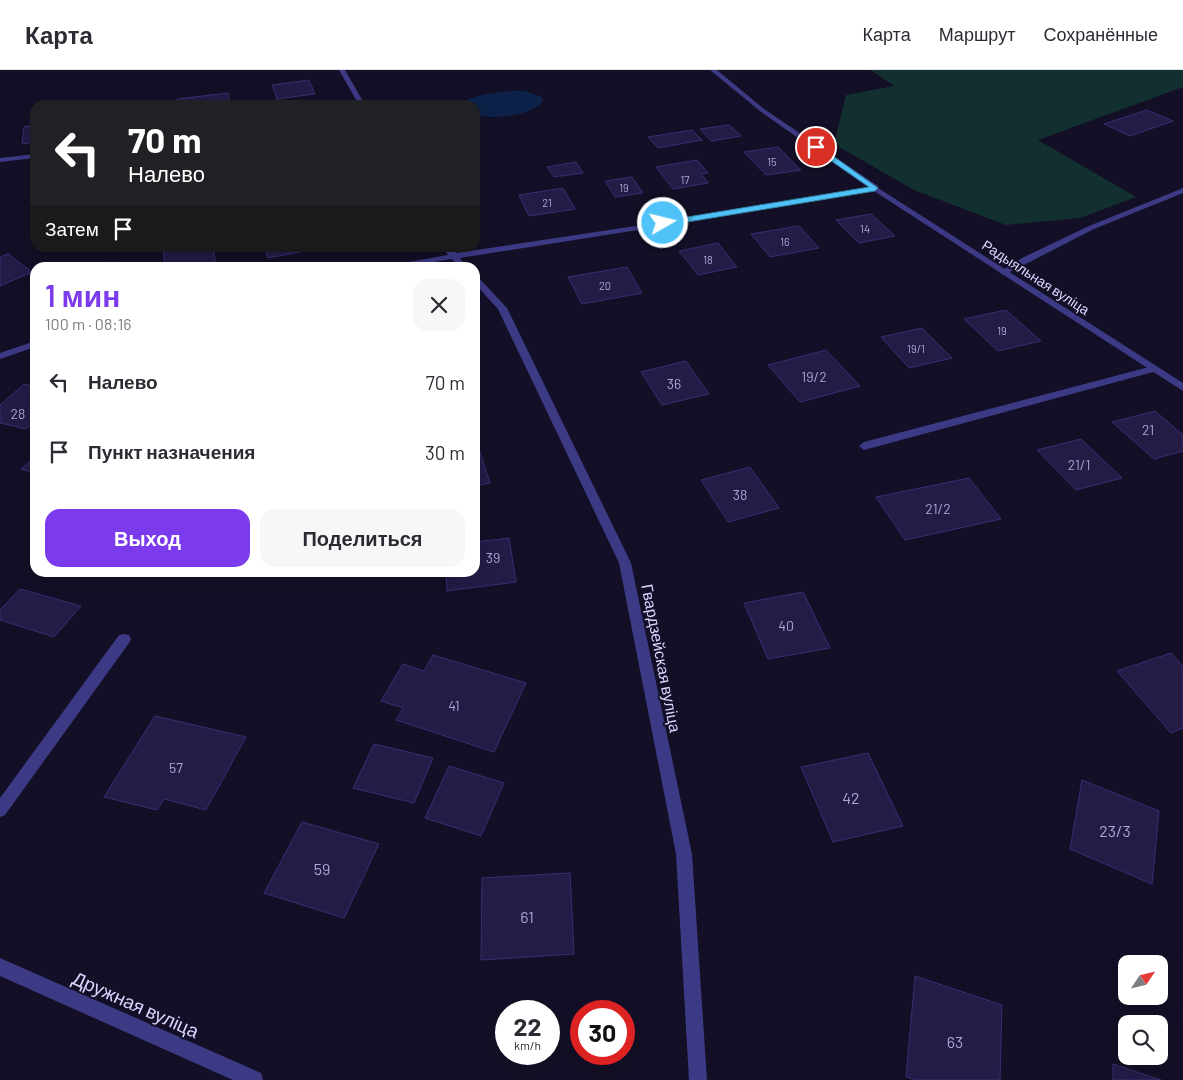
<!DOCTYPE html>
<html lang="ru">
<meta charset="utf-8">
<style>
body{margin:0;font-family:Barlow,sans-serif;background:#f7f7f7;color:#2b2b33;height:100vh;display:flex;flex-direction:column;font-size:19px;white-space:nowrap}
*{box-sizing:border-box;margin:0}
p{font-size:16px;color:#7c7c81}
.icon{flex:none;width:28px;height:28px;fill:none;stroke:currentColor;stroke-width:2;stroke-linecap:round;stroke-linejoin:round}
.map{position:relative;flex:1;overflow:hidden}
.sheet{position:absolute;left:30px;top:192px;width:450px;height:315px;display:flex;flex-direction:column;background:#fff;border-radius:15px;box-shadow:0 5px 20px #0002}
.sheet>*{flex:none}
.guide{position:absolute;left:30px;top:30px;width:450px;height:152px;border-radius:15px;box-shadow:0 5px 20px #0002;background:#202124;color:#fff;overflow:hidden}
.needle{width:32px;rotate:55deg}
.controls{position:absolute;left:1118px;top:885px;display:grid;gap:10px}
.controls a{display:grid;place-items:center;width:50px;height:50px;border-radius:10px;background:#fff;box-shadow:0 5px 20px #0002;font-size:25px}
.speed{position:absolute;left:495px;top:930px;display:flex;gap:10px;font-size:25px;font-weight:700;text-align:center}
.speed>*{display:grid;place-content:center;width:65px;height:65px;border-radius:50%;background:#fff;box-shadow:0 5px 20px #0002;line-height:1}
.speed small{font-size:12px;font-weight:400}
.speed .limit{border:8px solid #d22;background:#fff;color:#111}
.pin{position:absolute;display:grid;place-items:center;width:42px;height:42px;color:#fff;margin:-21px;border:2px solid #fff;border-radius:50%;box-shadow:0 1px 5px #0007}
.me{position:absolute;width:55px;margin:-28px;rotate:82deg;stroke-linejoin:round;filter:drop-shadow(0 0 4px #0008)}
.turn{display:flex;align-items:center;gap:18px;height:105px;padding:0 15px;font-size:22px}
.turn .icon{width:65px;height:65px;stroke-width:2.5}
.turn b{display:block;font-size:35px;line-height:42px}
.then{display:flex;align-items:center;height:48px;padding:0 15px;background:#0003;gap:10px;font-size:19px}
.round{display:grid;place-items:center;flex:none;width:52px;height:52px;border-radius:15px;background:#f7f7f7}
.headline{display:flex;align-items:center;justify-content:space-between;height:85px;padding:0 15px}
h1{font-size:30px;font-weight:600;line-height:38px;color:#7c3aed}
.primary-button{display:flex;gap:10px;margin-top:auto;padding:10px 15px}
.primary-button a{flex:1;height:58px;border-radius:15px;background:#7c3aed;color:#fff;font-size:20px;font-weight:600;line-height:58px;text-align:center}
.primary-button a+a{background:#f7f7f7;color:#2b2b33}
ul{padding:0;list-style:none}
li{display:flex;align-items:center;gap:15px;height:70px;padding:0 15px}
li div{flex:1}
li b{display:block;font-size:19px}
li em{font-style:normal}
header{display:flex;align-items:center;gap:30px;box-sizing:border-box;height:70px;padding:0 25px;background:#fff;border-bottom:1px solid #e1e1e2}
header strong{font-size:24px}
nav{display:flex;gap:28px;margin-inline-start:auto;font-size:18px}
.map>svg:first-child{display:block}
</style>
<header>
<strong>Карта</strong>
<nav><a>Карта</a><a>Маршрут</a><a>Сохранённые</a></nav>
</header>
<div class="map">
<svg width="1183" height="1010" viewBox="0 0 1183 1010">
<rect width="100%" height="100%" fill="#130f26"/>
<path fill="#12302f" d="M871,0h312v17l-145,53 98,57 -56,21 -74,7 -92,-35 -80,-46 12,-49 48,-9z"/>
<path fill="#0c2248" d="M511,21h14l17,6 1,4c-15,17 -48,17 -68,15v-11h-14c10,-12 36,-12 50,-14z"/>
<path fill="#241b47" stroke="#3b2d73" d="M309,10l6,14 -38,5 -5,-14z
M228,23l2,12h-52l-1,-6z
M1147,40l26,11 -43,15 -26,-12z
M35,55v17l-13,2 2,-17z
M729,55l12,11 -30,5 -11,-12z
M692,60l10,10 -44,8 -10,-11z
M778,77l23,23 -35,5 -22,-23z
M697,90l11,13 -7,1 7,9 -35,6 -17,-22z
M576,92l7,11 -29,4 -7,-10z
M632,107l11,16 -28,4 -10,-16z
M563,118l12,21 -46,7 -10,-21z
M871,144l24,22 -36,7 -23,-23z
M799,156l20,22 -49,9 -19,-23z
M718,173l19,24 -39,8 -19,-24z
M163,178h50l3,17 -17,3h-34z
M265,178h45v2l-42,8z
M8,184l24,18 -32,14v-29z
M113,192v6h-30z
M627,197l15,26 -60,11 -14,-27z
M1006,240l35,31 -43,10 -34,-32z
M922,258l30,30 -43,10 -28,-31z
M826,280l34,36 -60,16 -32,-37z
M686,291l23,33 -47,11 -21,-33z
M24,314l11,3v34l-9,8 -26,-6v-18z
M1155,341l28,24v16l-29,8 -42,-37z
M1081,369l41,39 -46,12 -39,-40z
M477,373l13,40 -15,3v-42z
M35,387v16l-14,-4z
M750,397l29,41 -51,14 -27,-42z
M969,408l32,41 -96,21 -29,-43z
M509,468l7,44 -69,9 -1,-19h29v-30z
M20,519l61,17 -27,31 -54,-17v-10z
M803,522l27,56 -62,11 -24,-56z
M1171,583l12,14v61l-12,5 -54,-62z
M433,585l93,28 -32,69 -98,-32 7,-12 -22,-7 22,-37 21,7z
M155,646l91,21 -40,73 -42,-11 -7,11 -53,-13z
M374,674l59,14 -19,45 -61,-15z
M868,683l35,73 -70,16 -32,-75z
M449,696l55,17 -23,53 -56,-18z
M1082,710l77,31 -7,73 -82,-35z
M302,752l77,22 -35,74 -80,-25z
M570,803l4,81 -93,6 1,-82z
M915,906l87,29 -2,75h-84l-10,-3z
M1113,994l48,16h-48z"/>
<g fill="none" stroke-linecap="round" stroke-linejoin="round">
<path fill="#3d3a85" fill-rule="evenodd" d="M710,0h7l47,39 114,77v4h-6l-112,-79z
M1183,118v5l-89,36 -88,45 -3,1 -4,-3 23,-14 67,-32z
M1153,296l4,1v4l-293,79 -5,-4 5,-4z
M124,564l5,1 2,4 -2,4 -124,172 -5,2v-19l119,-163z"/>
<path fill="#3d3a85" fill-rule="evenodd" d="M339,0h6l20,35h-6z
M35,84v4l-35,4v-4z
M875,116l308,197v8l-309,-200 -192,32 -222,35 8,10h-9l-7,-9 -54,9h-24l74,-13 -3,-5 4,-2h3l4,5 226,-34z
M475,206l3,1 29,31 124,255 61,291 15,226h-18l-13,-226 -57,-291 -121,-254 -23,-25z
M35,271v6l-35,12v-6z
M0,888l261,115 2,7h-30l-233,-104z"/>
</g>
<path fill="#4fc3f7" stroke="#337fa1" d="M814,76h5l59,42 -3,3 -212,35 -4,-3 4,-2 206,-34 -55,-38z"/>
<g text-anchor="middle" dominant-baseline="central" stroke-width="4" stroke-linejoin="round" paint-order="stroke">
<g font-size="11" fill="#aca6d1">
<text x="772" y="91">15</text>
<text x="685" y="109">17</text>
<text x="624" y="117">19</text>
<text x="547" y="132">21</text>
<text x="865" y="158">14</text>
<text x="785" y="171">16</text>
<text x="708" y="189">18</text>
<text x="605" y="215">20</text>
<text x="1002" y="260">19</text>
<text x="916" y="278">19/1</text>
</g>
<g font-size="14" fill="#d9d4ff" stroke="#130f26">
<text transform="translate(1036 207) rotate(33)">Радыяльная вуліца</text>
</g>
<g font-size="14" fill="#aca6d1">
<text x="814" y="306">19/2</text>
<text x="674" y="313">36</text>
<text x="18" y="343">28</text>
<text x="1148" y="359">21</text>
<text x="1079" y="394">21/1</text>
<text x="740" y="424">38</text>
<text x="938" y="438">21/2</text>
<text x="493" y="487">39</text>
<text x="786" y="555">40</text>
<text x="454" y="635">41</text>
<text x="176" y="697">57</text>
</g>
<g font-size="16" fill="#d9d4ff" stroke="#130f26">
<text transform="translate(662 588) rotate(79)">Гвардзейская вуліца</text>
</g>
<g font-size="16" fill="#aca6d1">
<text x="851" y="727">42</text>
<text x="1115" y="760">23/3</text>
<text x="322" y="798">59</text>
<text x="527" y="846">61</text>
<text x="955" y="971">63</text>
</g>
<g font-size="19" fill="#d9d4ff" stroke="#130f26">
<text transform="translate(136 934) rotate(24)">Дружная вуліца</text>
</g>
</g>
</svg>
<div class="controls">
<a><svg class="needle" viewBox="-14 -14 28 28"><path d="M0-13l5 13h-10z" fill="#e53935"/><path d="M0 13l5-13h-10z" fill="#7c7c81"/></svg></a>
<a><svg class="icon" aria-label="search" viewBox="0 0 24 24"><circle cx="10" cy="10" r="6"/><path d="M15 15l6 6"/></svg></a>
</div>
<div class="speed"><div>22<small>km/h</small></div><div class="limit">30</div></div>
<div class="pin" style="left:816px;top:77px;background:#d93025"><svg class="icon" aria-label="arrive" viewBox="0 0 24 24"><path d="M6 21V4h12l-3 4 3 4H6"/></svg></div>
<svg class="me" style="left:663px;top:153px" viewBox="-20 -20 40 40"><circle r="17" fill="#4fc3f7" stroke="#fff" stroke-width="3"/><path d="M0-11L8 9 0 5-8 9z" fill="#fff"/></svg>
<div class="guide">
<div class="turn"><svg class="icon" aria-label="left" viewBox="0 0 24 24"><path d="M17 20v-9H6M10 6l-5 5 5 5"/></svg><div><b>70 m</b>Налево</div></div>
<div class="then">Затем<svg class="icon" aria-label="arrive" viewBox="0 0 24 24"><path d="M6 21V4h12l-3 4 3 4H6"/></svg></div>
</div>
<section class="sheet">
<div class="headline"><div><h1>1 мин</h1><p>100 m · 08:16</p></div><a class="round"><svg class="icon" aria-label="close" viewBox="0 0 24 24"><path d="M6 6l12 12M18 6L6 18"/></svg></a></div>
<ul>
<li><svg class="icon" aria-label="left" viewBox="0 0 24 24"><path d="M17 20v-9H6M10 6l-5 5 5 5"/></svg><div><b>Налево</b></div><em>70 m</em></li>
<li><svg class="icon" aria-label="arrive" viewBox="0 0 24 24"><path d="M6 21V4h12l-3 4 3 4H6"/></svg><div><b>Пункт назначения</b></div><em>30 m</em></li>
</ul>
<div class="primary-button"><a>Выход</a><a>Поделиться</a></div>
</section>
</div>
